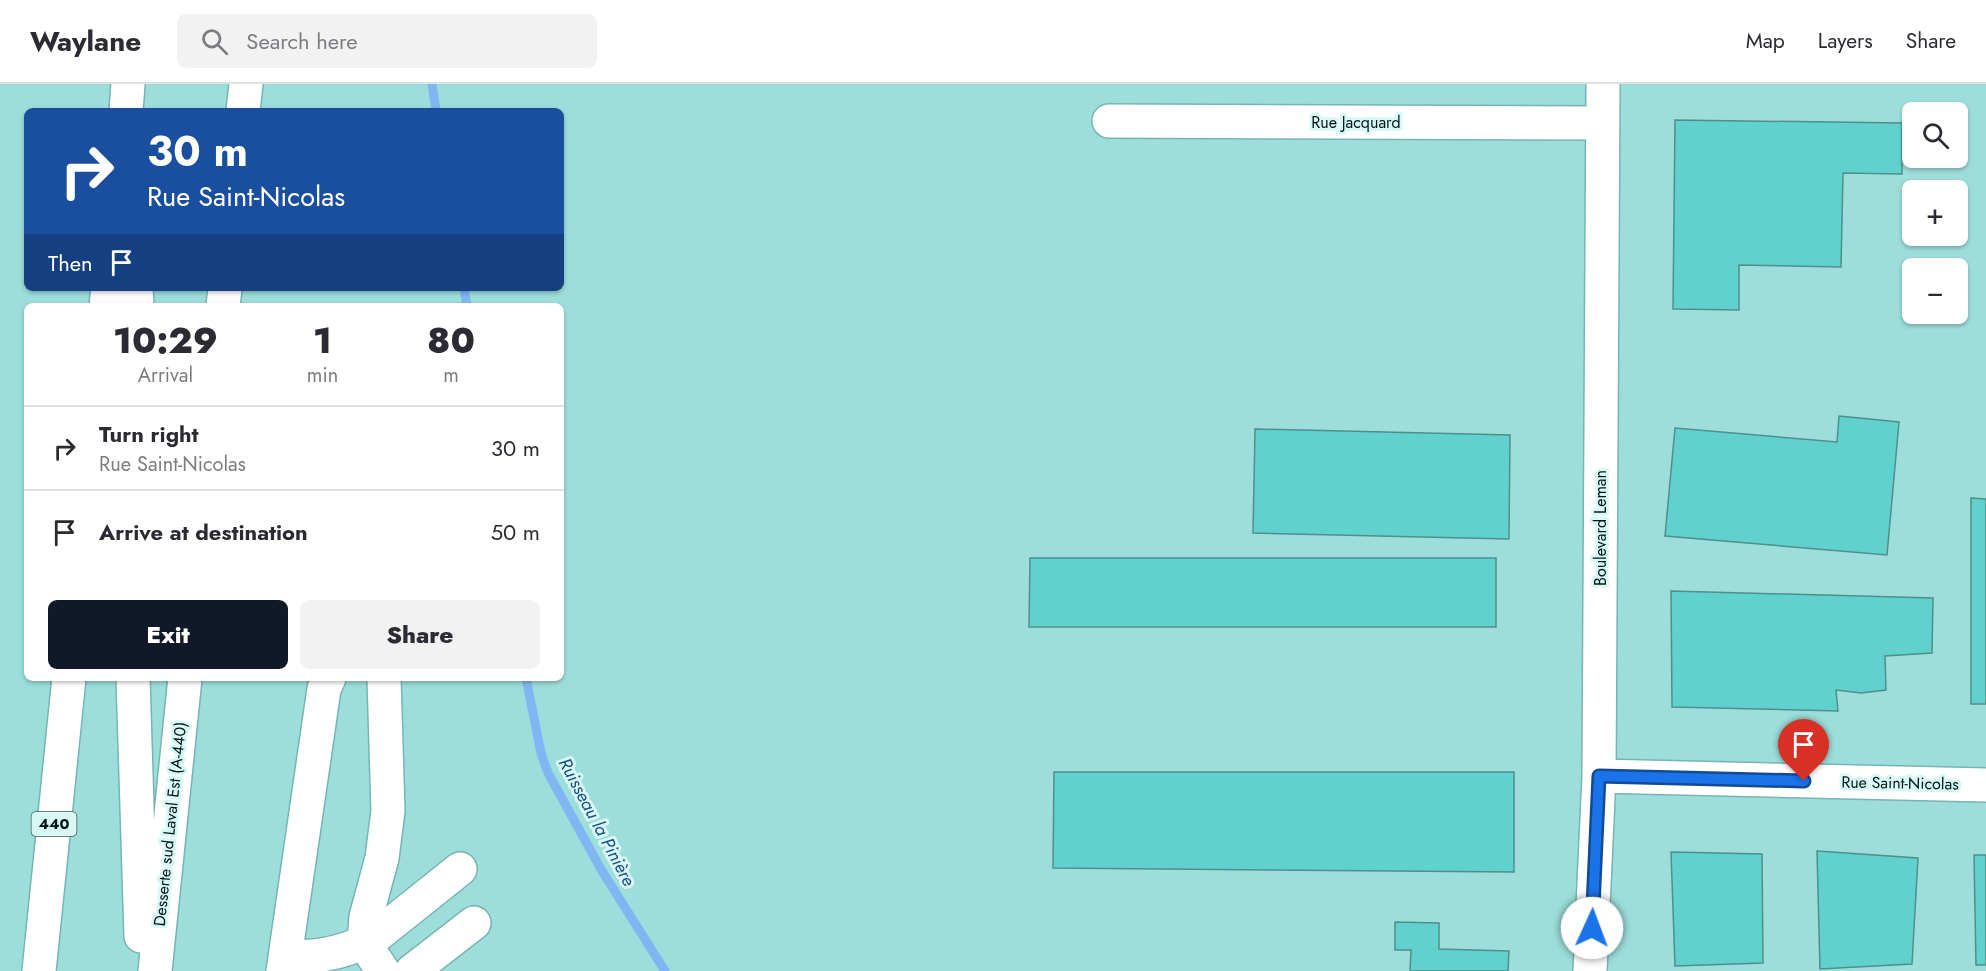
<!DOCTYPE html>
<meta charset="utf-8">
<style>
body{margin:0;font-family:Jost,sans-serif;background:#f2f2f3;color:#2b2b33;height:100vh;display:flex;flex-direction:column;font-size:22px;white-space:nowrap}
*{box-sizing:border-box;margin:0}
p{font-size:20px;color:#7c7c81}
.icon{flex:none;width:33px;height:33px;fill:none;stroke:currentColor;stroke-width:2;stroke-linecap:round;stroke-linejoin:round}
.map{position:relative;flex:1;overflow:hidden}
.side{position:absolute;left:24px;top:219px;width:540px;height:378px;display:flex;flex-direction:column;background:#fff;border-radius:9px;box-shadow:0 2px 4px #0004}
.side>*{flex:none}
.top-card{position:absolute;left:24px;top:24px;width:540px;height:183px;border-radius:9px;box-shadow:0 2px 4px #0004;background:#1a4fa0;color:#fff;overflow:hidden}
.fabs{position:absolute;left:1902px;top:18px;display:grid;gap:12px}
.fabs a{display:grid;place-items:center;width:66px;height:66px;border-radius:9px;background:#fff;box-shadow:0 2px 4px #0004;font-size:30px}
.pin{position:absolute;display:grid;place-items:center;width:51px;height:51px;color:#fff;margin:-62px -26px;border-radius:50% 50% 50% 0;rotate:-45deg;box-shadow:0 0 6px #0007}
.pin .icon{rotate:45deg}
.me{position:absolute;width:66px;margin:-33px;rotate:2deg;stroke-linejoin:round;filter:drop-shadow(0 0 4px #0008)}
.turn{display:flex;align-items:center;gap:21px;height:126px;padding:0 24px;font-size:27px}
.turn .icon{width:78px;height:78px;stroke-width:2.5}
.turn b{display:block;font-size:42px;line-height:51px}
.then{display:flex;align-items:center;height:57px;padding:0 24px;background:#0003;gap:12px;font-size:22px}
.eta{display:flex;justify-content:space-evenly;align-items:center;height:102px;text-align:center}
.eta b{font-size:36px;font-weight:800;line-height:42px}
.button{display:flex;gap:12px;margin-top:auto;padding:12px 24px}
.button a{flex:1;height:69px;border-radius:9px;background:#111827;color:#fff;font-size:24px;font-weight:800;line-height:69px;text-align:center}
.button a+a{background:#f2f2f3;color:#2b2b33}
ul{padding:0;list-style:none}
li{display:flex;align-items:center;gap:18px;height:84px;padding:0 24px;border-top:2px solid #e1e1e2}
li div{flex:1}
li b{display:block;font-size:22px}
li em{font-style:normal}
header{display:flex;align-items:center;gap:36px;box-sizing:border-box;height:84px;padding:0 30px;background:#fff;border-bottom:2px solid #e1e1e2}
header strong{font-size:28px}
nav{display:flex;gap:33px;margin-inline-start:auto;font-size:21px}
.search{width:420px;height:54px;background:#f2f2f3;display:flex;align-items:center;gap:15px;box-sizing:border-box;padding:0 21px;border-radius:9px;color:#7c7c81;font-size:22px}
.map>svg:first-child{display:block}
</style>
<header>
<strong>Waylane</strong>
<div class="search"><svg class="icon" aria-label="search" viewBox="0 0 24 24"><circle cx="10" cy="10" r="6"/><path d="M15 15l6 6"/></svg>Search here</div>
<nav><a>Map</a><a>Layers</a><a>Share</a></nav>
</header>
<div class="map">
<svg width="1986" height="887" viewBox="0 0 1986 887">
<rect width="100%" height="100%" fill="#9ddddb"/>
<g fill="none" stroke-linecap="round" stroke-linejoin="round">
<path stroke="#82b6f2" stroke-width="9" d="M432,0l4,27
M464,204l3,18
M526,594l15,75 7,20 54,98 63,100"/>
</g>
<path fill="#60d1cd" stroke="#4f8f8c" stroke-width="1.5" d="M1675,36l227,3v51l-59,-1 -2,94 -102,-2v45l-66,-1z
M1839,332l60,6 -12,133 -222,-19 10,-108 162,14z
M1255,345l255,6 -1,104 -256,-6z
M1971,414l15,1v205h-15z
M1030,474h466v69h-467z
M1671,507l262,7 -1,55 -47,3 1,34 -25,3 -25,-3 2,21 -166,-4z
M1054,688h460v100l-461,-4z
M1817,767l101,7 -6,106 -92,5z
M1671,768l91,2 1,109 -88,3z
M1974,771h12v110h-10z
M1395,838l44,1v26l70,2 -1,20h-98l1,-21h-16z"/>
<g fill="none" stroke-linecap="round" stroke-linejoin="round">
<defs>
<path id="minor" d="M1109,37l494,2
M1599,692l387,9
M286,872c33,3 61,-4 90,-20l84,-67
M283,887l41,-282 5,-11
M383,887l-19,-28 2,-26 16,-59 6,-47 -4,-133
M412,887l62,-48
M1590,887l9,-195 4,-692"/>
<path id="highway" d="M126,27l2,-27
M243,27l3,-27
M136,204l1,18
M106,222l2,-18
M223,222l2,-18
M133,594l8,258
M39,887l30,-293
M155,887l30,-293"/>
</defs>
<use href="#minor" stroke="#75b5b2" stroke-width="36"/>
<use href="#highway" stroke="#75b5b2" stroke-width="36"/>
<use href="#minor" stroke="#fff" stroke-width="33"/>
<use href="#highway" stroke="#fff" stroke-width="33"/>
</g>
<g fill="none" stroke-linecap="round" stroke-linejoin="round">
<defs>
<path id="route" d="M1592,844l7,-152 205,5"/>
</defs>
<use href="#route" stroke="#114b97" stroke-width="15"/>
<use href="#route" stroke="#1a73e8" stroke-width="10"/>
</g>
<g text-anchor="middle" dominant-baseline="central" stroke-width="6" stroke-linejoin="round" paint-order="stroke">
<rect fill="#d8f8f6" stroke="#415a59" stroke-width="1.5" x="31.5" y="728" width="45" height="24" rx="4.5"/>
<g font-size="15" font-weight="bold" fill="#001616">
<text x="54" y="740">440</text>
</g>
<g font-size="16" fill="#001616" stroke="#d8f8f6">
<text x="1356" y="38">Rue Jacquard</text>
<text transform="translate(1600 444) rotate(-90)">Boulevard Leman</text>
<text transform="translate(1900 699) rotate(1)">Rue Saint-Nicolas</text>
<text transform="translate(170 740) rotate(-84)">Desserte sud Laval Est (A-440)</text>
</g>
<g font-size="18" font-style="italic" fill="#194e84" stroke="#d8f8f6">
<text transform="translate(597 738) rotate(62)">Ruisseau la Pinière</text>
</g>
</g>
</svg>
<div class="fabs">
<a><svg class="icon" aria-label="search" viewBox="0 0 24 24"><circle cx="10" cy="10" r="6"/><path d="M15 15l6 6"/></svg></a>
<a>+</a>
<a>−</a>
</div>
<div class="pin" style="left:1804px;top:697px;background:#d93025"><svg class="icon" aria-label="arrive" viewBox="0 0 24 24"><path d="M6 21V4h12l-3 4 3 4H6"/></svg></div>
<svg class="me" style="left:1592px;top:844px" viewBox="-20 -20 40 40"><circle r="19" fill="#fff"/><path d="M0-13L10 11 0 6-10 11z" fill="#1a73e8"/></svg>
<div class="top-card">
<div class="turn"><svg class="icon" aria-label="right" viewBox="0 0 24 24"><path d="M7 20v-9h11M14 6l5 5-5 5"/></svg><div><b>30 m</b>Rue Saint-Nicolas</div></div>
<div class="then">Then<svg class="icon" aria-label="arrive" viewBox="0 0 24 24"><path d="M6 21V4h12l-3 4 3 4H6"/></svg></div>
</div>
<section class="side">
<div class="eta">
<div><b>10:29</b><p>Arrival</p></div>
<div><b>1</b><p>min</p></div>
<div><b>80</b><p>m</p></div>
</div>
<ul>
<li><svg class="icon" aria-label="right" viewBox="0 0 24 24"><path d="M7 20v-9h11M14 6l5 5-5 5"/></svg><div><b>Turn right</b><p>Rue Saint-Nicolas</p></div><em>30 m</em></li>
<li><svg class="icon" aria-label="arrive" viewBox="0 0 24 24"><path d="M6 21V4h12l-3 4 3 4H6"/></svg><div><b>Arrive at destination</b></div><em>50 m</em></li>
</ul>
<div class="button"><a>Exit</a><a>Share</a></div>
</section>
</div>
